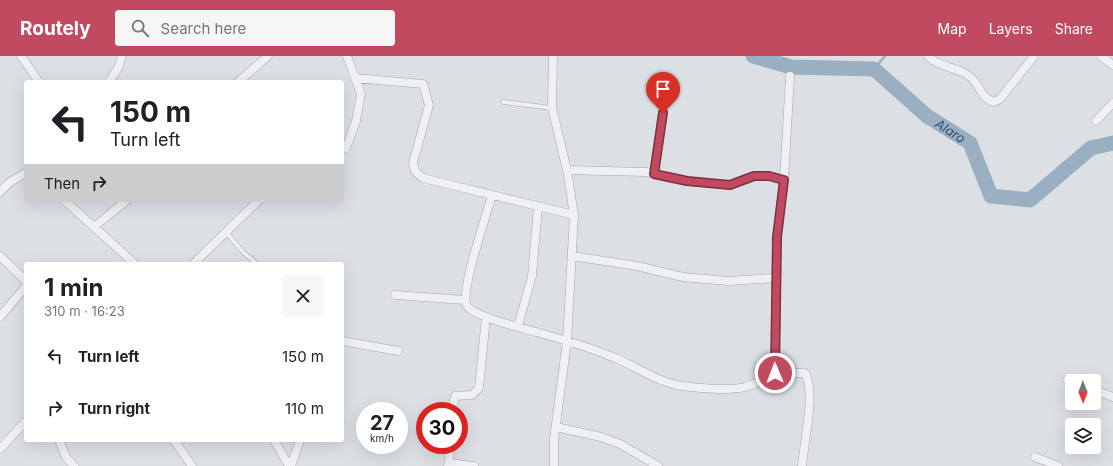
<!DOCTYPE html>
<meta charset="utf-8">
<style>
body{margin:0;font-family:Inter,sans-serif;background:#f6f6f6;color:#202124;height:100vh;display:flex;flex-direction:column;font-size:15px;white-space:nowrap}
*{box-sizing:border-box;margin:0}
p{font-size:13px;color:#757577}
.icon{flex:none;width:22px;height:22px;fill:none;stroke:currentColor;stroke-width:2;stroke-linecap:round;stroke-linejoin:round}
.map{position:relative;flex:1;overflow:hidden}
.sheet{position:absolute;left:24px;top:206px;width:320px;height:180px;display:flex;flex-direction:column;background:#fff;border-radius:4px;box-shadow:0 4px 16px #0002}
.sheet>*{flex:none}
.hud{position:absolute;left:24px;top:24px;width:320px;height:122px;border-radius:4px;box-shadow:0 4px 16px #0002;background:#fff;color:#202124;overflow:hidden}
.needle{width:26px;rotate:179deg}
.buttons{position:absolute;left:1065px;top:318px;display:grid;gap:8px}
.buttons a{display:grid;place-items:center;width:36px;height:36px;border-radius:4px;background:#fff;box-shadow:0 4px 16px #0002;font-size:20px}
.speed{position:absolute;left:356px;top:346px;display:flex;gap:8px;font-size:20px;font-weight:700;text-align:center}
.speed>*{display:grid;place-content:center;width:52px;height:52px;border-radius:50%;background:#fff;box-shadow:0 4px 16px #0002;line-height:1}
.speed small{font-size:10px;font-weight:400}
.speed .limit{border:6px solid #d22;background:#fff;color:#111}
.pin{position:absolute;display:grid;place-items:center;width:34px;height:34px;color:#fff;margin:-41px -17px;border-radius:50% 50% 50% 0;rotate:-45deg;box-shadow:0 0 4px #0007}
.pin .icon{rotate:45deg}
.me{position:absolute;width:44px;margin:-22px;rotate:359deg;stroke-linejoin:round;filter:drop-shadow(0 0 3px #0008)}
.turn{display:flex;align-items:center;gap:14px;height:84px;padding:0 20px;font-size:18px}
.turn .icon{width:52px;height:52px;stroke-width:2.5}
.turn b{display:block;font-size:28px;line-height:34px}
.then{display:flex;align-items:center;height:38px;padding:0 20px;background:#0003;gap:8px;font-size:15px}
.round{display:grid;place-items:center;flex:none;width:42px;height:42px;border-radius:4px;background:#f6f6f6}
.head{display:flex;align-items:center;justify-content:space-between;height:68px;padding:0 20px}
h1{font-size:24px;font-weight:700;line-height:30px}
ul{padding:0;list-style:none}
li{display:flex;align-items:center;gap:12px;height:52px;padding:0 20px}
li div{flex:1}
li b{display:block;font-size:15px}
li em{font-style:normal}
header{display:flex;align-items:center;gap:24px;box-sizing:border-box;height:56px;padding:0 20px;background:#c14a61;color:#fff}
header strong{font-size:19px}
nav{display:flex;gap:22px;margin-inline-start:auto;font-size:14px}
.search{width:280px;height:36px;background:#f6f6f6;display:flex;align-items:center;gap:10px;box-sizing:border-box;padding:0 14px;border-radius:4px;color:#757577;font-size:15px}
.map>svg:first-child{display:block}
</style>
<header>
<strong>Routely</strong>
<div class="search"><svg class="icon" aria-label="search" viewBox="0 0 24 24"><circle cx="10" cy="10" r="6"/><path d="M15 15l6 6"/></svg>Search here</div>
<nav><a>Map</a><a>Layers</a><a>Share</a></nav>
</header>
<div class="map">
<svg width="1113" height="410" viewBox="0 0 1113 410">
<rect width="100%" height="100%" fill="#dce0e5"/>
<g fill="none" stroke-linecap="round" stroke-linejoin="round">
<path stroke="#9aafc2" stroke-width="2.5" d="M874,13l11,-13"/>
<path stroke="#9aafc2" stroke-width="15" id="s1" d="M753,0l38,11 83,2 53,47 43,27 21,53 39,4 61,-52 22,-5"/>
<defs>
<path id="service" d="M503,46l49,6
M226,176l17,20 13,11"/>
<path id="minor" d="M21,0l18,26
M553,0l-1,52 15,62 7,45 -7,126 -13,98v27
M928,0c11,12 28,10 41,20 11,7 10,21 25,26l6,-3 34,-43
M1101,0l12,9
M355,22l68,6 6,21 -16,58 2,8 8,7 151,37
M109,26l9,-14 4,-12
M238,26l30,-26
M1096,65l17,-18
M346,92l10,-27 5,-27 -14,-38
M567,114l79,2 41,9 43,4 24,-9h15l15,4
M654,118l11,-76
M0,136l10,-10 16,-9
M492,139c-5,19 -33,98 -25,111 7,11 62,24 76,28 26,7 51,15 75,25 20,9 42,24 64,27 15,2 49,5 63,1 11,-3 21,-9 30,-14l2,-136 7,-57 6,-104
M64,144l71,64
M94,171l33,-27
M0,200l26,25
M572,200l65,10 46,11 45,4 48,-3
M193,208l66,-64
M395,239l70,5
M0,261l26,-31
M518,270l14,-50 6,-69
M342,285l56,10
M775,317h30c11,20 -1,68 -3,93
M1067,324l5,2
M1094,334l19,7
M452,355l3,-15 17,-1 7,-7 7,-71
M556,371l45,10 19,7 38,22
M59,384l7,17 8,9
M174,384l18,26
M274,384l15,26
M0,393l26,-28
M1035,401l23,9
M449,407l1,-18
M291,410l9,-26
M448,410l1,-3 25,3"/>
</defs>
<use href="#service" stroke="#a2a7ae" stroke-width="5"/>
<use href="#minor" stroke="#a2a7ae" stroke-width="9"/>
<use href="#service" stroke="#eef0f4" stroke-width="4"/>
<use href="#minor" stroke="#eef0f4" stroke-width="8"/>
</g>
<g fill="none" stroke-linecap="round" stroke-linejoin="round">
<defs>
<path id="route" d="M663,57l-9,61 33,7 43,4 24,-9h15l15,4 -7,57 -2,136"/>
</defs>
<use href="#route" stroke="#7d303f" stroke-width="10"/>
<use href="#route" stroke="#c14a61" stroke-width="7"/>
</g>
<g text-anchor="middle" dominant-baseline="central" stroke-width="3.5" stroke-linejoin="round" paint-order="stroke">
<g font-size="13" font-style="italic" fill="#354f6a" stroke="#ebeff3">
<text stroke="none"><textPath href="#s1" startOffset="221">Alaro</textPath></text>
</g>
</g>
</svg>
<div class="buttons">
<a><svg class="needle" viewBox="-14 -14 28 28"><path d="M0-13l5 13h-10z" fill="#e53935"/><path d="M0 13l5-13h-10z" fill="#757577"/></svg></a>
<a><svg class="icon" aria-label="layers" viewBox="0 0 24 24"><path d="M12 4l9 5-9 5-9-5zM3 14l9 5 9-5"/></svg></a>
</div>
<div class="speed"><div>27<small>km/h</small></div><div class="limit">30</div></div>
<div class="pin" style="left:663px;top:57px;background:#d93025"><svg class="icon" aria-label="arrive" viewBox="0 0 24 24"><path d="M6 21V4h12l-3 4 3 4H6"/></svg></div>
<svg class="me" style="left:775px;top:317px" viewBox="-20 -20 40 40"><circle r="17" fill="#c14a61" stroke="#fff" stroke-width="3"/><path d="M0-11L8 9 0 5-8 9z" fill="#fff"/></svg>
<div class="hud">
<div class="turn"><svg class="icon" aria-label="left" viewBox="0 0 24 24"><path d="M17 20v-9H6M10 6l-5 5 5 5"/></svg><div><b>150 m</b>Turn left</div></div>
<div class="then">Then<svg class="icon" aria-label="right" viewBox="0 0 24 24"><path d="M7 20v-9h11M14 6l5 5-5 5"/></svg></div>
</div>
<section class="sheet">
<div class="head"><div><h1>1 min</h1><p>310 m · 16:23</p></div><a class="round"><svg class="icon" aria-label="close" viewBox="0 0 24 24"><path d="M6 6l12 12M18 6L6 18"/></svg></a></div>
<ul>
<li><svg class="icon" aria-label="left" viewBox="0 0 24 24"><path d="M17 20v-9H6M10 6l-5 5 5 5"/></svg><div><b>Turn left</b></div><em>150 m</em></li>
<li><svg class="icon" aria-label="right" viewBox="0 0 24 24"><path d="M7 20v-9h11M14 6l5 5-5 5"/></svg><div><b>Turn right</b></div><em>110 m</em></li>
</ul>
</section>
</div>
